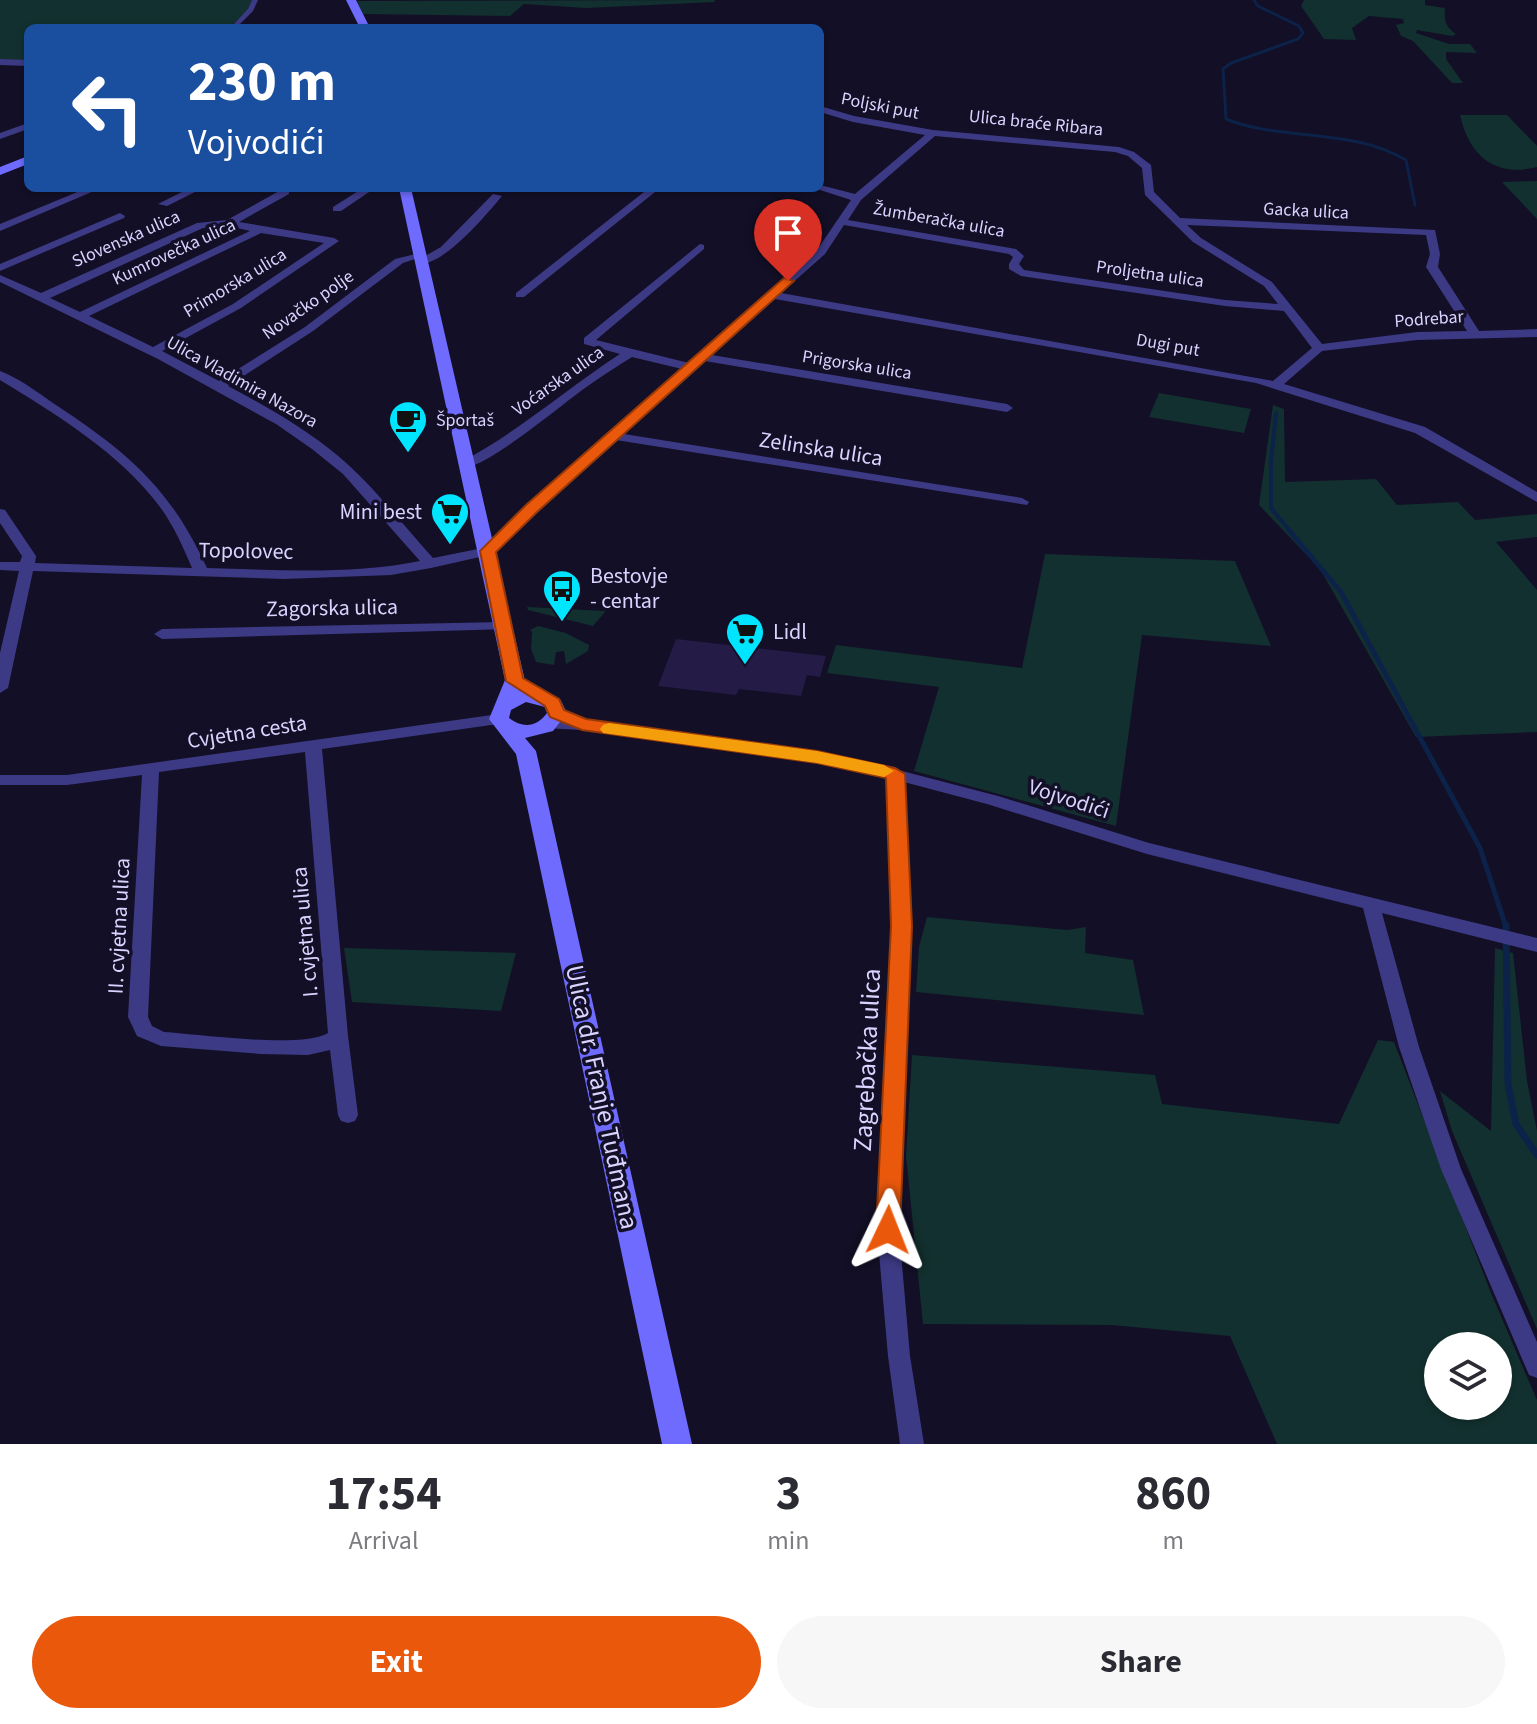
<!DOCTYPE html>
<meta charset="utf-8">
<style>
body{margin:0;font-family:"Source Sans 3",sans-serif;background:#f7f7f7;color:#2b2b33;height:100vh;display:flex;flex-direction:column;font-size:30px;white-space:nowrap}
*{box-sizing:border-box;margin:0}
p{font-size:26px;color:#7c7c81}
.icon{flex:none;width:44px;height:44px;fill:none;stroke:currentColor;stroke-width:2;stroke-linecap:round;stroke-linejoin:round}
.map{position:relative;height:1444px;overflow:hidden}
.details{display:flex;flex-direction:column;background:#fff;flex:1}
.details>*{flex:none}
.banner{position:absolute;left:24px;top:24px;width:800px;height:168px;border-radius:12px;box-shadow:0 2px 6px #0004;background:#1a4fa0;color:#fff;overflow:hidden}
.fabs{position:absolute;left:1424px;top:1332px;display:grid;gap:16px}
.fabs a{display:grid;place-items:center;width:88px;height:88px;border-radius:50%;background:#fff;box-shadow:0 2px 6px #0004;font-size:40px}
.pin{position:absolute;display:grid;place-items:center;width:68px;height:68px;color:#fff;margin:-82px -34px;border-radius:50% 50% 50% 0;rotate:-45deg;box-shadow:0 0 8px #0007}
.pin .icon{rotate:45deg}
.me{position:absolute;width:88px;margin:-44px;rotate:2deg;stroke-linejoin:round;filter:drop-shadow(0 0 6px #0008)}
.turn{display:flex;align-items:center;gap:28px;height:168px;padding:0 32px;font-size:36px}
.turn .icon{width:104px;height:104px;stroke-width:2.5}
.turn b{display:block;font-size:56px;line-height:68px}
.eta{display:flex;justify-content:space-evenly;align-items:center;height:136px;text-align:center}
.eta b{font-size:48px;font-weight:700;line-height:56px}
.button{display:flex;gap:16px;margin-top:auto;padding:16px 32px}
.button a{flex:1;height:92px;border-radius:48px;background:#ea580c;color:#fff;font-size:32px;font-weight:700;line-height:92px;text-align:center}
.button a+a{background:#f7f7f7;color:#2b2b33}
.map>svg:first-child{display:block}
</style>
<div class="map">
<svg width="1537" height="1444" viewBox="0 0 1537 1444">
<rect width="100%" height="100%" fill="#130f26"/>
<path fill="#12302f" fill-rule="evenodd" d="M0,0h252l-4,10 -18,17 -202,1v33l-28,-1z
M714,0l1,2 -129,6 -62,-4 -14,12 -147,-2 -6,-13z
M1304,0h121v5l20,3c-1,12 0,19 11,26l-4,2 -35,-6 -1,3 33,11h21l7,9 -31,-1v7l17,24h-11l-39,-42 -12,-5 -5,-11 8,-2 -1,-4 -34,-3 -17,12 4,12 -32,-1 -23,-33z
M1460,115h47l30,31v21c-43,11 -68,-12 -77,-52z
M1537,181v38l-35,-37z
M1159,393l92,16 -7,24 -95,-16z
M1273,405l11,4 1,73 91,-3 21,26 61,-3 17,18 62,-6v23l-41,5 41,48v142l-121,5 -96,-168 -61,-64z
M1045,554l190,7 36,85 -129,-11 -26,191 -202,-55 25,-84 -112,-14 9,-28 186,23z
M527,607l78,4v1l-12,14 -65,-16z
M538,626l28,7 23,12 -1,6 -22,13 -2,-13 -8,1 -2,13 -18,-3 -5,-13 1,-17 -2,-2z
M927,917l140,13 19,-3 -1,26 48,7 11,55 -228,-23 3,-45z
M344,948l172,5 -15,58 -149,-9z
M1495,948l18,5 14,128 10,50v198l-85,-198 -12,-40 51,40z
M1378,1040l16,2 97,251 46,107v44h-260l-47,-108 -118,-11 -189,-1 -17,-168 6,-101 243,20 7,29 177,20zM1438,1346h60v60h-60z"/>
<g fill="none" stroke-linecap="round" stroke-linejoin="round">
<path stroke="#0c2248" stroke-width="3" d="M1254,0l4,6 41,20 4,7 -5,6 -67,24 -8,6 3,50c58,23 124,8 180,41l9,45"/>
<path stroke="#0c2248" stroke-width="4" d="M1276,413l-5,48v47l20,24"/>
<path stroke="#0c2248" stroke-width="5" d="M1289,530l52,62 139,256 26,79"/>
<path stroke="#0c2248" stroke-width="7" d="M1506,925l2,159 8,40 21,31"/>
</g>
<path fill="#241b47" d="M676,639l150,17 -6,21 -13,-2 -6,21 -62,-7 -3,6 -78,-9z"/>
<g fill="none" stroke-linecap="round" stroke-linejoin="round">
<path fill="#3d3a85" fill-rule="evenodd" d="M252,0h6l-5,11 -17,17h-6l18,-19z"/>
<path fill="#3d3a85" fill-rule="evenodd" d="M0,59l28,1v6l-28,-1z
M820,106l34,10 79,14 186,17 15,5 17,13 3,27 26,26 255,12 5,24 -2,13 41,64 58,-2v8l-120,3 -95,11 -38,33 141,43 112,65v10l-122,-69 -159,-50 -481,-84 -63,56 295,49 6,4 -6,4 -302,-51 -81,73 398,64 7,4 -2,3 -411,-65 -123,114 -62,14 -40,7 -107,4 -251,-8 -25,117 -8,5v-40l19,-82 -19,-1v-8h20l2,-6 -22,-33v-14l5,1 31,46 -1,7 157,5c-9,-21 -18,-42 -32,-61 -40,-54 -103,-92 -160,-127v-9c19,7 37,21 53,32 73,48 117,84 154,165 70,2 144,7 213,-7l-77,-87 -31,-25 -36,-25 -118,-65 -158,-77v-7l41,18 156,-70 30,-3 54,-30h8v4l-50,28 95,16 5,3 -98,67 -79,43 57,30 86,-54 90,-68 29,-7v4l-21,7 -90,68 -85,55c38,20 76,42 109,69 36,30 65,69 96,103l50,-10 44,-43 155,-136 -50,-12c-16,10 -32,20 -47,31 -23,16 -101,83 -124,80v-6c56,-29 105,-73 159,-108l-36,-10v-6l116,-94 4,1v4l-108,91 93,23 128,-113 34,-50 -37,-12h6v-3l35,9 70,-59 -72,-13 -33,-10zM935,136l180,16 13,4 14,12 3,27 48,47 71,44 14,18 -53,-4 -201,-30 -5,-6 5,-8 -8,-7 -168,-29 13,-20zM844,225l165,29 4,3 -4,7v5l12,7 204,30 59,5 28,37 -39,33 -492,-88 44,-39zM1187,225l239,10 4,19 -4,13 41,64 -50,1 -95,12 -50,-62 -71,-44zM229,226l21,5 -170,81 -30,-14 153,-70zM261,233l63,10 -91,61 -80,43 -64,-31z
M28,123v6l-28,10v-6z
M87,188h14l-101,43v-7z
M190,188h13l-36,18 -9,-2z
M363,188h12l-34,23h-8v-4z
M649,188h11l-136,109h-8v-4z
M493,194l9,2c-16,19 -58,70 -84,68v-4l23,-13z
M120,213l5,3 -1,2 -124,53v-7z
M504,622l7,4 -2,3 -347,10 -8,-5 8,-5z
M499,714l8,5 -2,4 -183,26 26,287 10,79 -3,6 -7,2 -7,-2 -3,-6 -8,-65 -22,5 -47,-1 -100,-8 -24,-10 -9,-19 14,-242 -75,10h-67v-10h67zM305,752l23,281c-27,16 -129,1 -164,-1l-12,-6 -4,-9 11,-245z
M550,719l32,1 274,39 142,37 151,47 388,95v14l-155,-39 37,134 42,122 76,173v36l-8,-3 -88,-206 -42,-122 -36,-139 -216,-54 -160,-50 -83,-22 7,144 -12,304 11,126 14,88h-24l-12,-88 -11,-126 16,-304 -6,-148 -31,-9 -274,-39 -38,-2 -2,-4 2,-4z"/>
<path fill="#6f6bff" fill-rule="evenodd" d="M346,0h10l14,28h-10z
M28,156v8l-28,11v-8z
M399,188h12l114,493 -6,10h21l20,8 7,14 -14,18 -28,7 11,13 156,693h-30l-146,-690 -27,-35 16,-39zM526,702l19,5 2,6c-10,14 -24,16 -38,5l2,-8z"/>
</g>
<path fill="#ea580c" stroke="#983908" stroke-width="2" d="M784,278l10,3 -257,231 -41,40 27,126 36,21 5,11 22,9 231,32 78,17 10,6 7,152 -12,304 -3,8 -9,3 -8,-3 -4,-8 15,-304 -5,-148 -69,-15 -235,-33 -32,-13 -5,-11 -39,-25 -26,-130 46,-46z"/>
<path fill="#f59e0b" d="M609,723l208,28 67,14 10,6 -10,6 -67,-14 -214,-30 -3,-4 3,-4z"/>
<defs>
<symbol id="cafe-pin" viewBox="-11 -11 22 30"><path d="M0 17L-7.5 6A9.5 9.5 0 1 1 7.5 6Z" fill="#00e5ff" stroke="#130f26"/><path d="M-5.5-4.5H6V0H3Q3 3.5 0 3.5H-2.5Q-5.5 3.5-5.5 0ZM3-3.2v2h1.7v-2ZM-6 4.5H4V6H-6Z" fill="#111"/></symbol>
<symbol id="supermarket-pin" viewBox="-11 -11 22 30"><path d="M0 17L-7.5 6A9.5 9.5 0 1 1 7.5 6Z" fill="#00e5ff" stroke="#130f26"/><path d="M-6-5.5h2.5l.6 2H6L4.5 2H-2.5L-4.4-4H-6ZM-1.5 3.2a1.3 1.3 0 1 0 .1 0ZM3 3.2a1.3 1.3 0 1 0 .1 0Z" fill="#111"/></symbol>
<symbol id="bus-pin" viewBox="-11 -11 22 30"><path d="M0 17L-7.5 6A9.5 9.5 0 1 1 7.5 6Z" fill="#00e5ff" stroke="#130f26"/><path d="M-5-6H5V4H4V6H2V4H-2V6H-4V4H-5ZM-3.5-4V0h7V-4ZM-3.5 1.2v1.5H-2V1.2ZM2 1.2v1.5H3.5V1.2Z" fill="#111"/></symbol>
</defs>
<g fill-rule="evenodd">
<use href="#cafe-pin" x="386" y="398" width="44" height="60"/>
<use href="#supermarket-pin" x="428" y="490" width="44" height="60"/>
<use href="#bus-pin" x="540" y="567" width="44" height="60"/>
<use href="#supermarket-pin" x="723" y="610" width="44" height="60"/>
</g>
<g text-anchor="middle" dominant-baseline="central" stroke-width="7" stroke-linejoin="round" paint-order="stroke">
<g font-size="18" fill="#d9d4ff" stroke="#130f26">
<text transform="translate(880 106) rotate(11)">Poljski put</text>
<text transform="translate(1036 123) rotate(6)">Ulica braće Ribara</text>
<text transform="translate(1306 211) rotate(3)">Gacka ulica</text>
<text transform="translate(939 220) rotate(10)">Žumberačka ulica</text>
<text transform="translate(126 239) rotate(-24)">Slovenska ulica</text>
<text transform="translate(174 252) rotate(-25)">Kumrovečka ulica</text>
<text transform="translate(1150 274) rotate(8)">Proljetna ulica</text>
<text transform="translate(235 283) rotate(-31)">Primorska ulica</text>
<text transform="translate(308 305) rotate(-35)">Novačko polje</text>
<text transform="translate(1429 319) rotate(-4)">Podrebar</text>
<text transform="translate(1168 345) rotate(10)">Dugi put</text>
<text transform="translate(857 365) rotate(9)">Prigorska ulica</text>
<text transform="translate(558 381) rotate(-35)">Voćarska ulica</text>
<text transform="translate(242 382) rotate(29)">Ulica Vladimira Nazora</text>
</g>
<g font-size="18" fill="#d9d4ff" stroke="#130f26" text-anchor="start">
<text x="436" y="420">Športaš</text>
</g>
<g font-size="22" fill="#d9d4ff" stroke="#130f26">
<text transform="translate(821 449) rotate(9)">Zelinska ulica</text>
<text transform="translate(246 551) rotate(1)">Topolovec</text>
<text transform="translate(332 608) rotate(-1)">Zagorska ulica</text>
<text transform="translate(247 732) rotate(-9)">Cvjetna cesta</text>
<text transform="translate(1069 799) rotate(18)">Vojvodići</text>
<text transform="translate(119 926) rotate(-87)">II. cvjetna ulica</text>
<text transform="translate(305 932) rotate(-95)">I. cvjetna ulica</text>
</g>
<g font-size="22" fill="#d9d4ff" stroke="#130f26" text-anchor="start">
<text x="422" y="512" text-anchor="end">Mini best</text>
<text x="590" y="576">Bestovje<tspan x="590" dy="25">- centar</tspan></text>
<text x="773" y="632">Lidl</text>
</g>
<g font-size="26" fill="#d9d4ff" stroke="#130f26">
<text transform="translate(867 1060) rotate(-87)">Zagrebačka ulica</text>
<text transform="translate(602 1097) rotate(78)">Ulica dr. Franje Tuđmana</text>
</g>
</g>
</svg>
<div class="fabs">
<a><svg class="icon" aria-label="layers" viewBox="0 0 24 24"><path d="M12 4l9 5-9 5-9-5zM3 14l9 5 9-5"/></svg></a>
</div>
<div class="pin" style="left:788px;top:281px;background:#d93025"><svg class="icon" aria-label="arrive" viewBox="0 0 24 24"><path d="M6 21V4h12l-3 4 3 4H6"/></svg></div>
<svg class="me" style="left:888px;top:1230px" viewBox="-20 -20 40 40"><path d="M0-17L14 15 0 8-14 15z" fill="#ea580c" stroke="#fff" stroke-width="4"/></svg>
<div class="banner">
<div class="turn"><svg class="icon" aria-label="left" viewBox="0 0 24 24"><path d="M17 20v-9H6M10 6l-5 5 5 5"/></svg><div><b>230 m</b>Vojvodići</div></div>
</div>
</div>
<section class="details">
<div class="eta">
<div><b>17:54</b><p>Arrival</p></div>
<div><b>3</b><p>min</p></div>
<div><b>860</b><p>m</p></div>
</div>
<div class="button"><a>Exit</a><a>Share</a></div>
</section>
